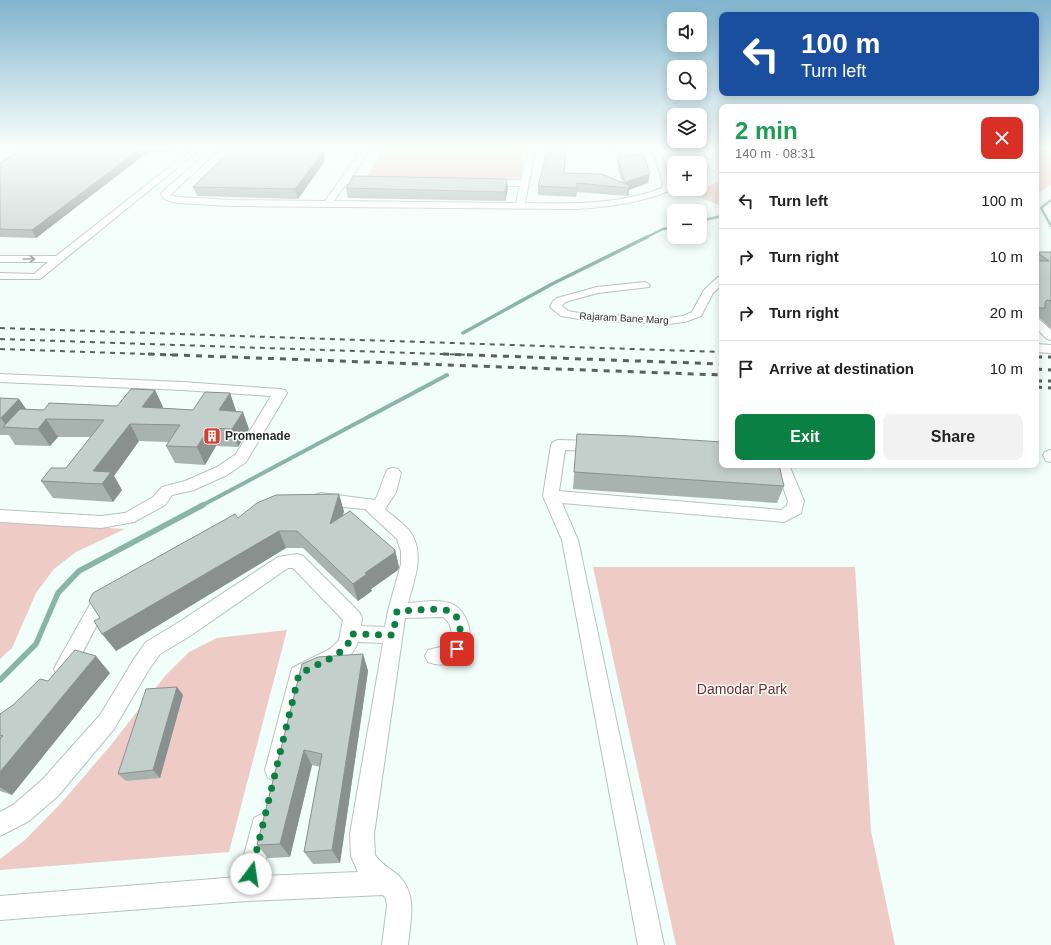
<!DOCTYPE html>
<meta charset="utf-8">
<style>
body{margin:0;font-family:Arial,sans-serif;background:#f2f2f2;color:#222;height:100vh;display:flex;flex-direction:column;font-size:15px;white-space:nowrap}
*{box-sizing:border-box;margin:0}
p{font-size:13px;color:#767676}
.icon{flex:none;width:22px;height:22px;fill:none;stroke:currentColor;stroke-width:2;stroke-linecap:round;stroke-linejoin:round}
.map{position:relative;flex:1;overflow:hidden}
.details{position:absolute;left:719px;top:104px;width:320px;height:364px;display:flex;flex-direction:column;background:#fff;border-radius:8px;box-shadow:0 2px 10px #0003}
.details>*{flex:none}
.banner{position:absolute;left:719px;top:12px;width:320px;height:84px;border-radius:8px;box-shadow:0 2px 10px #0003;background:#1a4fa0;color:#fff;overflow:hidden}
.fabs{position:absolute;left:667px;top:12px;display:grid;gap:8px}
.fabs a{display:grid;place-items:center;width:40px;height:40px;border-radius:8px;background:#fff;box-shadow:0 2px 10px #0003;font-size:20px}
.pin{position:absolute;display:grid;place-items:center;width:34px;height:34px;color:#fff;margin:-17px;border-radius:8px;box-shadow:0 2px 6px #0006}
.me{position:absolute;width:44px;margin:-22px;rotate:14deg;stroke-linejoin:round;filter:drop-shadow(0 0 3px #0008)}
.turn{display:flex;align-items:center;gap:14px;height:84px;padding:0 16px;font-size:18px}
.turn .icon{width:52px;height:52px;stroke-width:2.5}
.turn b{display:block;font-size:28px;line-height:34px}
.round{display:grid;place-items:center;flex:none;width:42px;height:42px;border-radius:8px;background:#f2f2f2}
.headline{display:flex;align-items:center;justify-content:space-between;height:68px;padding:0 16px}
h1{font-size:24px;font-weight:700;line-height:30px;color:#1e9e55}
.button{display:flex;gap:8px;margin-top:auto;padding:8px 16px}
.button a{flex:1;height:46px;border-radius:8px;background:#0b8043;color:#fff;font-size:16px;font-weight:700;line-height:46px;text-align:center}
.button a+a{background:#f2f2f2;color:#222}
ul{padding:0;list-style:none}
li{display:flex;align-items:center;gap:12px;height:56px;padding:0 16px;border-top:1px solid #e0e0e0}
li div{flex:1}
li b{display:block;font-size:15px}
li em{font-style:normal}
.map>svg:first-child{display:block}
</style>
<div class="map">
<svg width="1051" height="945" viewBox="0 0 1051 945">
<rect width="100%" height="100%" fill="#f1fef9"/>
<path fill="#eecbc6" d="M383,146h141l-3,33 -154,-2z
M1036,146h15v38l-15,11z
M722,180v26l-32,-12z
M0,521l125,8 -49,23 -22,17 -18,24 -24,55 -12,11z
M593,567h262l16,264 24,114h-219z
M287,630l-58,222 -229,18v-11l25,-19 37,-38 49,-57 54,-69 24,-24 28,-14z"/>
<g fill="none" stroke-linecap="round" stroke-linejoin="round">
<path stroke="#88b5a7" stroke-width="2.5" d="M1051,200l-10,8 10,18
M700,221l22,-5
M645,238l18,-9 11,-2"/>
<path stroke="#88b5a7" stroke-width="3.5" d="M463,333l89,-49 95,-47"/>
<path stroke="#88b5a7" stroke-width="4" d="M201,506l246,-131"/>
<path stroke="#88b5a7" stroke-width="5.5" d="M0,680l36,-36 22,-51 21,-22 124,-66"/>
<defs>
<path id="minor" d="M196,146h8l-164,133h-40v-6l34,1 14,-12h-48v-6h56z
M215,146h8l-53,49 8,2 53,3 94,1 37,-52 6,-3h8l-8,7 -18,26h20l4,3 -4,3 -24,-1 -12,17 182,2 4,-17h-32l-4,-3 4,-3h33l8,-34h7l-11,57c47,1 93,2 137,-15l1,-5 -9,-30h-33l-17,-5v-2h9l9,3h31v-3h6l12,37 -2,8c-30,12 -60,16 -93,18l-345,-3 -54,-3 -13,-4 -3,-5 1,-2z
M722,276v9l-9,8 -12,23 -16,6 -17,2 -83,-4 -24,-4 -11,-9 3,-6 4,-3 40,-11 48,-5 5,3 -1,2 -51,6 -33,9 -3,4 6,5 17,3 83,4 15,-2 9,-4 12,-22 14,-13z
M1036,319l4,1 11,10v10l-4,-1 -11,-11z
M1036,344l15,1v8l-15,-1z
M0,374l182,8 98,7 5,1 2,3 -41,69 -19,13 -33,15 -22,5 -7,10 -31,17 -33,6 -101,-6v-12l101,6 24,-3 28,-16 9,-10 23,-6 32,-14 19,-13 35,-58 -89,-6 -182,-8z
M558,440l38,1 5,2 2,3 -2,3 -5,2 -31,-1 -6,41 222,19 6,-4 1,-5 -13,-36h14l15,36 -3,12 -17,9 -222,-19 16,37 86,405h-26l-76,-405 -19,-44 8,-51 2,-3z
M1050,450h1v12l-5,-1 -3,-6 2,-3z
M393,468l5,1 3,4 -5,19 -11,17c8,8 20,15 26,24 14,22 3,47 -3,70 15,-1 33,-5 46,2 6,3 9,8 12,14 13,28 -8,54 -38,43l-3,-6 3,-6 21,-5c5,-9 3,-22 -6,-28l-38,1 -31,216 1,21c6,9 16,14 24,21 19,19 11,46 9,69h-26l5,-39 -1,-7 -3,-4 -136,6 -247,19v-24l238,-19 16,-59 8,-4 8,4 4,8 -12,50 96,-4 -7,-16 -1,-22 33,-191 -25,-1c-7,21 -33,29 -50,37l-21,91 -3,8 -8,3 -8,-3 -3,-8 27,-102 38,-19 9,-9 4,-20 -50,-52h-5l-98,68 -30,18 -12,17 -34,58 -56,67 -29,25 -29,15v-24l13,-7 29,-25 58,-65 34,-56 12,-17 30,-18 102,-67 19,-3 6,2 56,56 3,6 -1,8 24,1 3,-16 13,-47v-13l-4,-12 -32,-30 -44,-4 -6,-2 -2,-4 2,-4 6,-2 54,7c6,-10 7,-21 13,-31z
M110,591l6,2 3,5 -3,5 -11,6 -34,66 -7,3 -7,-3 -3,-6 3,-6 36,-64z"/>
</defs>
<use href="#minor" stroke="#b6c2be" stroke-width="2"/>
<path stroke="#b0bab6" stroke-width="1.5" stroke-dasharray="1.5 1" stroke-linecap="butt" d="M1036,152l15,-2"/>
<use href="#minor" fill="#fff" fill-rule="evenodd"/>
<path stroke="#59605d" stroke-width="2" stroke-dasharray="5 5" stroke-linecap="butt" d="M0,328l722,24
M0,339l472,16
M0,349l176,6"/>
<path stroke="#59605d" stroke-width="3" stroke-dasharray="6 6" stroke-linecap="butt" d="M148,354l574,21
M443,354l279,10
M1036,357h15
M1036,369l15,1
M1036,381h15
M1036,387l15,1"/>
</g>
<path fill="#a8b2af" d="M55,146h114v6h-21l-112,86 -36,-1v-74z
M323,152l2,9 -27,38 -101,-3 -4,-9z
M617,156l33,18 -2,9 -19,7v5l-2,1 -50,-4 -1,5 -38,-2v-9l26,-13 58,9 -5,-17z
M346,188l162,1 -3,12 -157,-3z
M1037,252h14v77l-10,-10 -2,-1 -3,5v-69z
M155,390l8,17 -1,1 31,2 37,-17 6,18 13,18 -11,18 -22,-1 -11,19 -30,-2 -9,-17 3,-4 -30,-1 -25,35 8,14 -9,12 -60,-4 -12,-17 25,-13 25,-31h-33l-8,9 -35,-1 -6,-10h-9v-37l19,1 7,10 18,1 73,-4z
M577,434l207,52 -7,17 -204,-14z
M344,511l-1,4 52,35 4,17 -1,3 -27,19 1,2 -14,10 -55,-53h-17l-170,103 -16,-33 138,-100z
M363,654l5,17 -28,192 -27,1 -9,-12 16,-85 -8,-2 -22,92 -22,1 -11,-13 45,-181z
M110,673l-98,122 -12,-4v-77l48,-33z
M177,687l6,8 -23,83 -34,3 -8,-7z"/>
<path fill="#88918e" d="M0,146h4l-4,2z
M144,146h1l3,6 -112,86 -4,-8z
M166,146h3v6z
M323,152l2,9 -27,38 -3,-10z
M650,174l-2,9 -19,7v5l-2,1 1,-8 -4,-1 1,-5z
M507,179l1,10 -3,12v-9z
M155,390l8,17 -12,17 -9,-17z
M230,393l6,18 -10,17 -7,-18z
M19,399l12,17 -24,11 -6,-9z
M243,412l6,17 -11,18 -6,-18z
M46,419l12,18 -8,9 -12,-17z
M130,424l9,17 -25,35 8,14 -9,12 -11,-18 -9,-13z
M209,428l7,18 -11,19 -8,-18z
M339,494l5,17 -8,30 -6,-17z
M279,531l7,17 -170,103 -14,-17z
M395,550l4,17 -1,3 -27,19 1,2 -14,10 -5,-17 12,-11z
M363,654l5,17 -28,192 -8,-13z
M96,656l14,17 -98,122 -12,-8v-15z
M177,687l6,8 -23,83 -7,-8z
M304,750l8,15 -22,92 -10,-13z"/>
<path fill="#c3cfcb" stroke="#88918e" d="M29,146h115l-112,84 -32,-1v-66z
M548,146h18l-2,27 38,1 28,12 -2,2 -51,-5v5l-39,-2z
M231,150l92,2 -28,37 -102,-2z
M644,155l6,19 -25,8 -8,-26z
M354,176l153,3 -2,13 -159,-4z
M1037,252h14v49l-4,-1 -2,2v6h-9v-47h13z
M131,389l24,1 -13,17 51,3 12,-18 25,1 -11,17 24,2 -11,17 -23,-1 -12,19 -31,-1 14,-21 -50,-1 -37,47 18,1 -9,12 -61,-3 10,-13h15l38,-48 -58,-1 -8,10 -35,-2 17,-18 24,1 5,-7 68,3z
M0,398l19,1 -18,19h-1z
M577,434l53,2 92,6v23h57l5,21 -210,-14z
M339,494l-9,30 20,-13 45,39 -1,3 -29,20 2,1 -14,10 -56,-53h-18l-177,103 -8,-13 6,-3 -11,-17 4,-8 142,-79 3,4 19,-15 19,-8z
M75,650l21,6 -96,116v-33l3,-3 -3,-1v-21l13,-9 27,-26 8,2z
M363,654l-31,196 -28,2 18,-98 -18,-4 -24,94 -23,1 45,-181 16,-7z
M177,687l-24,83 -35,4 28,-85z"/>
<defs><path id="oneway-shaft" d="M-6 0H5M1.5-3L5.5 0L1.5 3" fill="none" stroke-width="1.6" stroke-linecap="round" stroke-linejoin="round"/></defs>
<use stroke="#9ea09f" href="#oneway-shaft" transform="translate(29 259)"/>
<linearGradient id="sky" x2="0" y2="1"><stop stop-color="#81b4ce"/><stop offset="0.53" stop-color="#f9fffc"/><stop offset="1" stop-color="#f9fffc" stop-opacity="0"/></linearGradient>
<rect width="1051" height="278" fill="url(#sky)"/>
<g fill="none" stroke-linecap="round" stroke-linejoin="round">
<path stroke="#0b8043" stroke-width="7" stroke-dasharray="0 12.6" d="M251,874l48,-200 38,-19 11,-11 2,-10 43,1 4,-24c13,0 35,-3 48,-1 18,2 17,26 12,39"/>
</g>
<defs>
<symbol id="building-square" viewBox="-11 -11 22 22"><rect x="-9" y="-9" width="18" height="18" rx="4" fill="#ce4134" stroke="#fff"/><path d="M-4-6H4V6H1V3H-1V6H-4ZM-2.5-4.3h1.7v1.8h-1.7ZM.8-4.3h1.7v1.8H.8ZM-2.5-1h1.7V.8h-1.7ZM.8-1h1.7V.8H.8Z" fill="#fff"/></symbol>
</defs>
<g fill-rule="evenodd">
<use href="#building-square" x="202" y="426" width="20" height="20"/>
</g>
<g text-anchor="middle" dominant-baseline="central" stroke-width="3" stroke-linejoin="round" paint-order="stroke">
<g font-size="10" fill="#272c2a" stroke="#fff">
<text transform="translate(624 318) rotate(3)">Rajaram Bane Marg</text>
</g>
<g font-size="12" font-weight="bold" fill="#272c2a" stroke="#fff" text-anchor="start">
<text x="225" y="436">Promenade</text>
</g>
<g font-size="14" fill="#672f28" stroke="#fff">
<text x="742" y="689">Damodar Park</text>
</g>
</g>
</svg>
<div class="fabs">
<a><svg class="icon" aria-label="sound" viewBox="0 0 24 24"><path d="M4 9h4l5-4v14l-5-4H4zM17 9q2 3 0 6"/></svg></a>
<a><svg class="icon" aria-label="search" viewBox="0 0 24 24"><circle cx="10" cy="10" r="6"/><path d="M15 15l6 6"/></svg></a>
<a><svg class="icon" aria-label="layers" viewBox="0 0 24 24"><path d="M12 4l9 5-9 5-9-5zM3 14l9 5 9-5"/></svg></a>
<a>+</a>
<a>−</a>
</div>
<div class="pin" style="left:457px;top:649px;background:#d93025"><svg class="icon" aria-label="arrive" viewBox="0 0 24 24"><path d="M6 21V4h12l-3 4 3 4H6"/></svg></div>
<svg class="me" style="left:251px;top:874px" viewBox="-20 -20 40 40"><circle r="19" fill="#fff"/><path d="M0-13L10 11 0 6-10 11z" fill="#0b8043"/></svg>
<div class="banner">
<div class="turn"><svg class="icon" aria-label="left" viewBox="0 0 24 24"><path d="M17 20v-9H6M10 6l-5 5 5 5"/></svg><div><b>100 m</b>Turn left</div></div>
</div>
<section class="details">
<div class="headline"><div><h1>2 min</h1><p>140 m · 08:31</p></div><a class="round" style="background:#d93025;color:#fff"><svg class="icon" aria-label="close" viewBox="0 0 24 24"><path d="M6 6l12 12M18 6L6 18"/></svg></a></div>
<ul>
<li><svg class="icon" aria-label="left" viewBox="0 0 24 24"><path d="M17 20v-9H6M10 6l-5 5 5 5"/></svg><div><b>Turn left</b></div><em>100 m</em></li>
<li><svg class="icon" aria-label="right" viewBox="0 0 24 24"><path d="M7 20v-9h11M14 6l5 5-5 5"/></svg><div><b>Turn right</b></div><em>10 m</em></li>
<li><svg class="icon" aria-label="right" viewBox="0 0 24 24"><path d="M7 20v-9h11M14 6l5 5-5 5"/></svg><div><b>Turn right</b></div><em>20 m</em></li>
<li><svg class="icon" aria-label="arrive" viewBox="0 0 24 24"><path d="M6 21V4h12l-3 4 3 4H6"/></svg><div><b>Arrive at destination</b></div><em>10 m</em></li>
</ul>
<div class="button"><a>Exit</a><a>Share</a></div>
</section>
</div>
